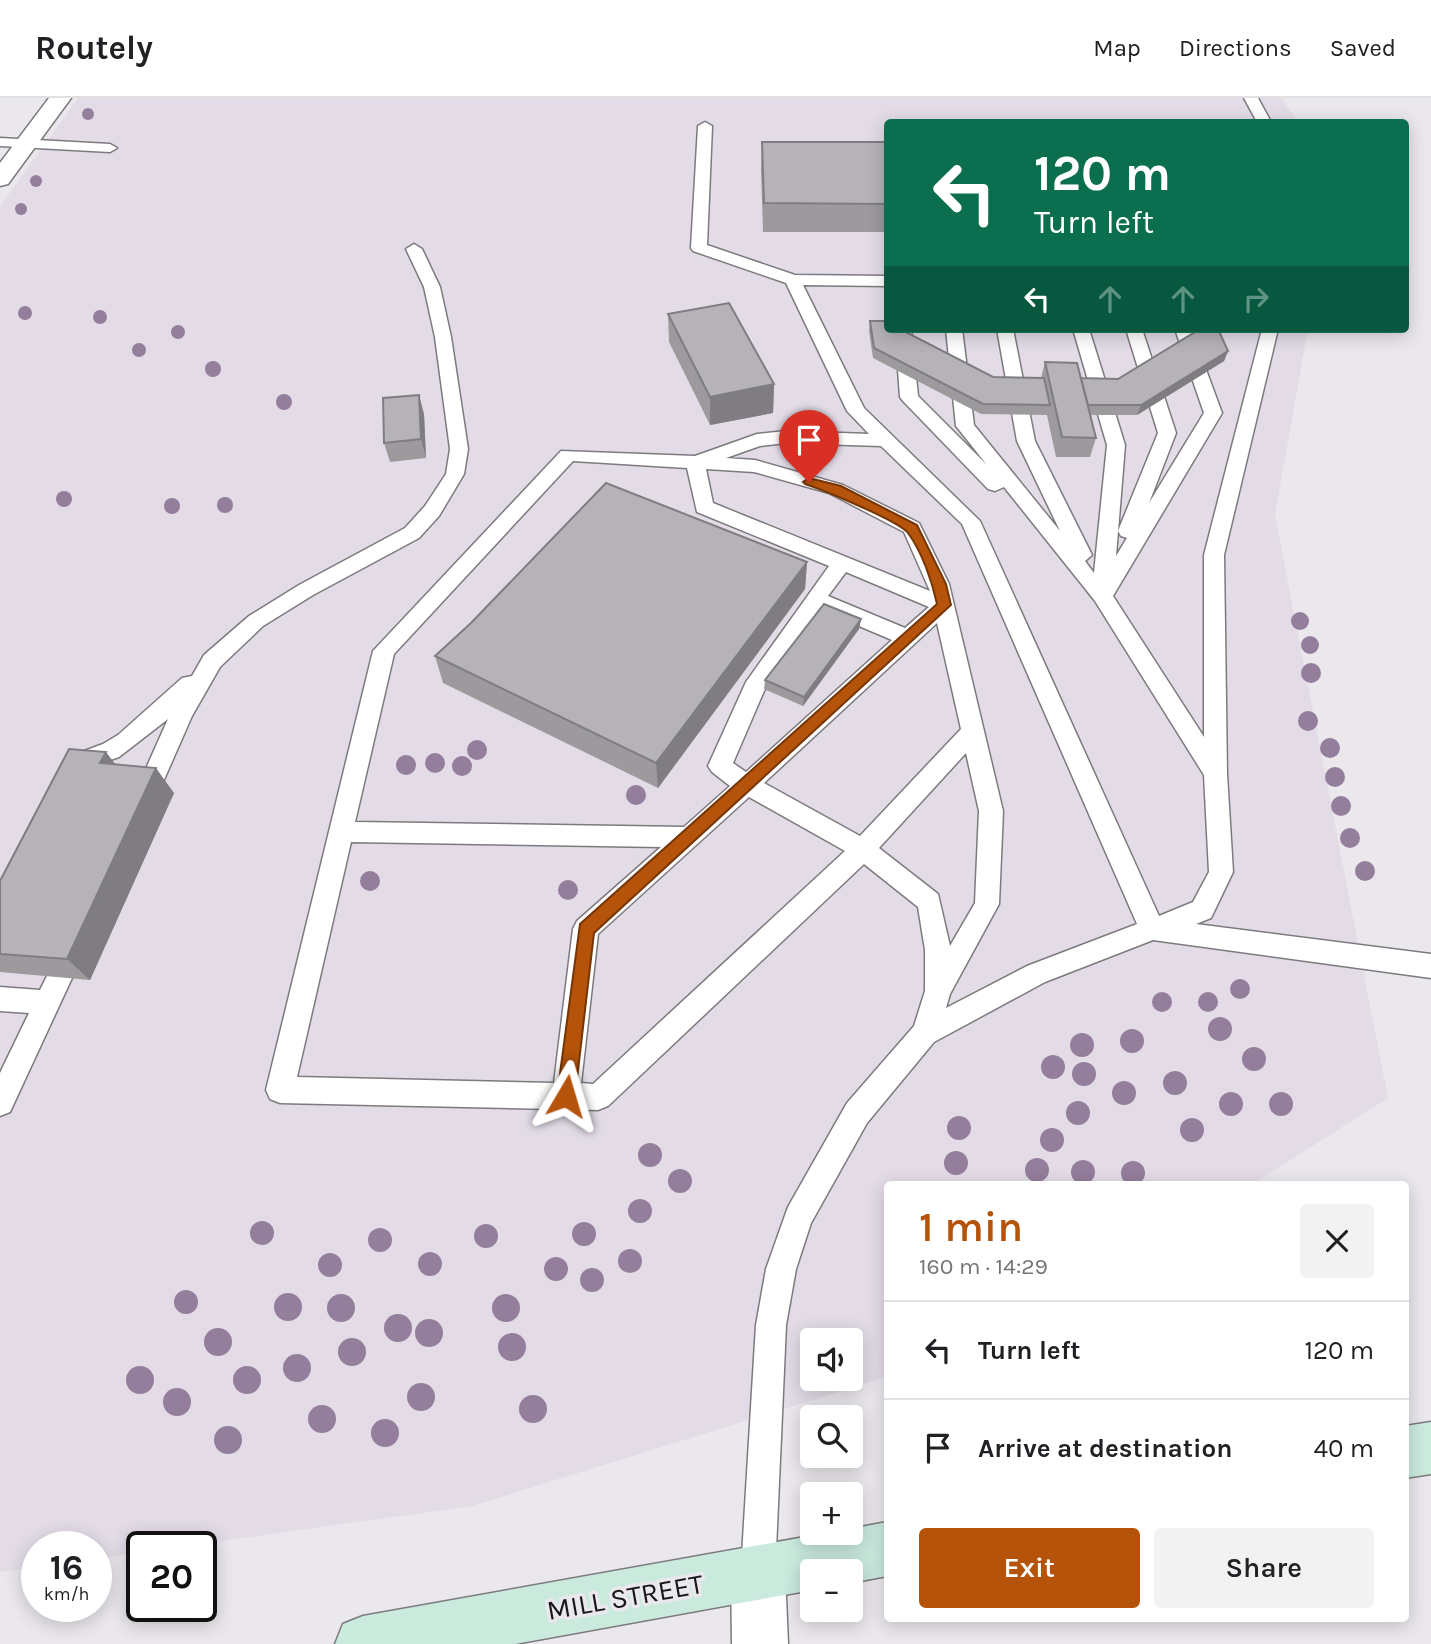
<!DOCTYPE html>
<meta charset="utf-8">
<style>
body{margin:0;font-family:Karla,sans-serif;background:#f2f2f2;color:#202124;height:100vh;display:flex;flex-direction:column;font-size:26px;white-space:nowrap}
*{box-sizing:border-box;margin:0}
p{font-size:23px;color:#757577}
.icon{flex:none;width:38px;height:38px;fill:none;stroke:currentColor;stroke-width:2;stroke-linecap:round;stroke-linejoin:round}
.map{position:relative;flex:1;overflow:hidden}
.side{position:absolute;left:884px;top:1083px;width:525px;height:441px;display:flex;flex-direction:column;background:#fff;border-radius:7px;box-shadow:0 4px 18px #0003}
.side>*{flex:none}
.banner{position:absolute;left:884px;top:21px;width:525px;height:214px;border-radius:7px;box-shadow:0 4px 18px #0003;background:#0b6e4f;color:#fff;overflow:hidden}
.fabs{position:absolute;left:800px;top:1230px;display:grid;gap:14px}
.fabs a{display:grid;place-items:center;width:63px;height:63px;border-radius:7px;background:#fff;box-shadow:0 4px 18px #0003;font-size:35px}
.speed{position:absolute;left:21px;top:1433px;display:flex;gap:14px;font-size:35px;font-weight:700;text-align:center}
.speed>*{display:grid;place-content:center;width:91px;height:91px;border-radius:50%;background:#fff;box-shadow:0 4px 18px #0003;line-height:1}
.speed small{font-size:18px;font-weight:400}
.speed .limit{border:4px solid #111;border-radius:10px;background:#fff;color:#111}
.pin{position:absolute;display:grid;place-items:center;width:60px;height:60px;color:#fff;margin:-72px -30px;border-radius:50% 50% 50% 0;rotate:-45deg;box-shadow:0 0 7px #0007}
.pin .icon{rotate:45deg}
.me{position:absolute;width:77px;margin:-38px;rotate:7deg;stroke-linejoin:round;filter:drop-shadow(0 0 5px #0008)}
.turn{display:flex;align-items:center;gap:24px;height:147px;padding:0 35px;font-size:32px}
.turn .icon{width:91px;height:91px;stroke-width:2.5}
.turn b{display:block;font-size:49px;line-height:60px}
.lanes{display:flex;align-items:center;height:66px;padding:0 35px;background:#0003;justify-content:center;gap:35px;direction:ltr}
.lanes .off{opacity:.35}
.round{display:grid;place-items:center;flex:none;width:74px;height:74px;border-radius:7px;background:#f2f2f2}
.overview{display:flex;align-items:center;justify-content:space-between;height:119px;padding:0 35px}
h1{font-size:42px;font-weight:600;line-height:52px;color:#b45309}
.cta{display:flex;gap:14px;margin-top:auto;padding:14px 35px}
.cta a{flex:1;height:80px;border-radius:7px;background:#b45309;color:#fff;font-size:28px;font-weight:600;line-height:80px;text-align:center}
.cta a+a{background:#f2f2f2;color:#202124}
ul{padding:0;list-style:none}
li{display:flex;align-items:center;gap:21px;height:98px;padding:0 35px;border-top:2px solid #e0e0e0}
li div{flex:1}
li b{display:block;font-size:26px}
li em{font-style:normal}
header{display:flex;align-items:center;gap:42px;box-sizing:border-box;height:98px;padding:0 35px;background:#fff;border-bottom:2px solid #e0e0e0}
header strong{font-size:33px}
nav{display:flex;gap:38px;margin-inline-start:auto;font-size:24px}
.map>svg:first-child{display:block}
</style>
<header>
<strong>Routely</strong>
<nav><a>Map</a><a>Directions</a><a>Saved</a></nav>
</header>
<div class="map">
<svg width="1431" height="1546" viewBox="0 0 1431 1546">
<rect width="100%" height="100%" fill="#ebe8ed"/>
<path fill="#e3dce7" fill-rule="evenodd" d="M78,0h1204l15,24h-410v207h421l-33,186 113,583 -137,87h-364v192l-415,129 -293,41h-37v5l-46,7v-12h-59v20l-37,5v-1366zM812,1242h38v39h-38z"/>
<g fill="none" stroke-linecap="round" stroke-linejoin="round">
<defs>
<path id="service" d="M1244,0h14l13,24h-14z
M705,24l7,4 -5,119 88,30 92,1v10l-84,-1 61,123 116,113 179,395 34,-14 16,-30 -5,-97 -109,-174 -91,-114 -9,4 -7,-2 -85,-88 -3,-4 -5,-68h16l7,67 69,69 -31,-39 -10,-97h16l12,96 86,106 -43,-90 -20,-112h16l22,112 57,114 -7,6 9,12 13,-128 -34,-116h16l36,116 -9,111 11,-18 -6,-2 -3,-5 40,-98 -32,-104h16l34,104 -27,70 55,-90 -29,-84h16l31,84 -109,183 91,141v-182l58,-226h16l-54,226 3,219 6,98 -22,46 -15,6 235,30v24l-278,-38 -108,42 -111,60 -67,81 -56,100 -15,46 -10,56 -11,247 -5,12 -12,5 -12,-5 -5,-12 15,-247 10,-56 22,-62 59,-104 67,-77 11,-35v-41l-7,-43 -54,-43 -256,242 -10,4 -318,-7 -10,-4 -4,-9 107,-439 188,-200 134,5 62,-22 29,-3 83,3 -22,-23 -61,-128 -93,-32 -2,-3 7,-122zM786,345l95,3 81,78 175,400 -110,42 -81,42 4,-14 49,-90 4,-93 -54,-227 -30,-61 -76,-38 -88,-25 -29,-2 34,-12zM573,363l114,7 10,44 132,54 -83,116 -38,84 4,6 18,14 -46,41 -329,-5 39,-168zM706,371l48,3 75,21 75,39 26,59 -217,-88zM846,474l83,35 -24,21 -77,-32zM819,511l73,31 -146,132 -13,-9 31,-72zM937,525l24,106 -101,107 -96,-53zM966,655l13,58 -4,92 -25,43 -12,-52 -59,-46zM749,699l96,54 -252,233 -12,-1 17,-149zM351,744l310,5 -84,74 -4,8 -19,154 -257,-6z
M0,40l110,6 7,4 -7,4 -110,-6z
M414,146l8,5 18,38 11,50 17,112 -4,25 -25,42 -20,22 -106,57 -50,31 -43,41 -28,49 -36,82 -8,2 -8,-2 -4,-7 32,-72 -49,38 -43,15 -8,-3 -3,-6 3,-6 35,-13 15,-9 64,-57 10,-2 12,-21 45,-39 50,-31 106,-57 20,-22 21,-32 4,-25 -15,-112 -11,-50 -18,-38z
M59,868l9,4 4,8 -62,134 -10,4v-43l29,-60 -29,-2v-24l40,3 10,-20z"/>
<path id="minor" d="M49,0h22l-63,86 -8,2v-23z
M758,1447l19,8 8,19 3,72h-56l-1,-72 8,-19z"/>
<path id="secondary" d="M1431,1324v52l-26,4v-52z
M887,1424v54l-37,7v-11h-38v18l-297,54h-180l8,-20 20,-8 464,-83h23v-4z"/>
</defs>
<use href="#service" stroke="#7d7a7e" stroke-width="3"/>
<use href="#minor" stroke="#7d7a7e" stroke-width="3"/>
<use href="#secondary" stroke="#7d7a7e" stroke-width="3"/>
<use href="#service" fill="#fff" fill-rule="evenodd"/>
<use href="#minor" fill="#fff" fill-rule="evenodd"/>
<use href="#secondary" fill="#caeade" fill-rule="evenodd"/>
</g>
<g fill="#937e9c">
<circle cx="88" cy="16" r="6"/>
<circle cx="36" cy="83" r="6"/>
<circle cx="21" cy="111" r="6"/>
<circle cx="25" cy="215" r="7"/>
<circle cx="100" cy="219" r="7"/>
<circle cx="178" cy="234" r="7"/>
<circle cx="139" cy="252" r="7"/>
<circle cx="213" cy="271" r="8"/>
<circle cx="284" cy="304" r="8"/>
<circle cx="64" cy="401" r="8"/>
<circle cx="225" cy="407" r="8"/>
<circle cx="172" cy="408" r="8"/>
<circle cx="1300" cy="523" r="9"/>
<circle cx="1310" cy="547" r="9"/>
<circle cx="1311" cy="575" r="10"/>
<circle cx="1308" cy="623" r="10"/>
<circle cx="1330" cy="650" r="10"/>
<circle cx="477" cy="652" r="10"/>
<circle cx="435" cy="665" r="10"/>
<circle cx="406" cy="667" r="10"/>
<circle cx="462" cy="668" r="10"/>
<circle cx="1335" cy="679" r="10"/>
<circle cx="636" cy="697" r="10"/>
<circle cx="1341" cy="708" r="10"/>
<circle cx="1350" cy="740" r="10"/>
<circle cx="1365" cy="773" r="10"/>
<circle cx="370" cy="783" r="10"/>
<circle cx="568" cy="792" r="10"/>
<circle cx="1240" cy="891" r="10"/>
<circle cx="1162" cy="904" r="10"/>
<circle cx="1208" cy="904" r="10"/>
<circle cx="1220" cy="931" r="12"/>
<circle cx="1132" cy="943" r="12"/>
<circle cx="1082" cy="947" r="12"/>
<circle cx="1254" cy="961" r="12"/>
<circle cx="1053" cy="969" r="12"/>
<circle cx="1084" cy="976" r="12"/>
<circle cx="1175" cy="985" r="12"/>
<circle cx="1124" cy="995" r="12"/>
<circle cx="1231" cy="1006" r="12"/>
<circle cx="1281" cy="1006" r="12"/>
<circle cx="1078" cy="1015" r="12"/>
<circle cx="959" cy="1030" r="12"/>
<circle cx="1192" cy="1032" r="12"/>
<circle cx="1052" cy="1042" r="12"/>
<circle cx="650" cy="1057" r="12"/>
<circle cx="956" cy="1065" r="12"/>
<circle cx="1037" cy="1072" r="12"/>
<circle cx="1083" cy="1074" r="12"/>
<circle cx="1133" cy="1075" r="12"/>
<circle cx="680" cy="1083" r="12"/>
<circle cx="640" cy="1113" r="12"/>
<circle cx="262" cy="1135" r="12"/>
<circle cx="584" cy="1136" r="12"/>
<circle cx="486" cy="1138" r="12"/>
<circle cx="380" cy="1142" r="12"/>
<circle cx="630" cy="1163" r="12"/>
<circle cx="430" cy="1166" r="12"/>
<circle cx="330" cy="1167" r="12"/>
<circle cx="556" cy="1171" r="12"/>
<circle cx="592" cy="1182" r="12"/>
<circle cx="186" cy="1204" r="12"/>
<circle cx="288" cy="1209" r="14"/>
<circle cx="341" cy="1210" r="14"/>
<circle cx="506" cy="1210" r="14"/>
<circle cx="398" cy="1230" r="14"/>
<circle cx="429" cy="1235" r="14"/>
<circle cx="218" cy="1244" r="14"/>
<circle cx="512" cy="1249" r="14"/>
<circle cx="352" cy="1254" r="14"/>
<circle cx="297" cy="1270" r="14"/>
<circle cx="140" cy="1282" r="14"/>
<circle cx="247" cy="1282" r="14"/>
<circle cx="421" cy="1299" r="14"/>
<circle cx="177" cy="1304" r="14"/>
<circle cx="533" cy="1311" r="14"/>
<circle cx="322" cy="1321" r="14"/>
<circle cx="385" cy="1335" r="14"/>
<circle cx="228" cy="1342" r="14"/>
</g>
<path fill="#9d9a9e" d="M762,44h125v90h-124l-2,-63z
M668,216l106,70 -1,29 -63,12 -41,-83z
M870,223l123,56 48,1 4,-16 36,16 37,1 110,-28 -4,10 -87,54h-47l6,23 -6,19h-34l-9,-42 -66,-1 -108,-56 -4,-27z
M424,316l2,44 -36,4 -6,-19z
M807,464l-2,27 -147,199 -215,-105 -8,-27z
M861,521l-2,10 -56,77 -39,-17 1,-9z
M116,667l58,28 -84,187 -90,-8v-91z"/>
<path fill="#7f7d81" d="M1228,253l-4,10 -87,54 4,-10z
M774,286l-1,29 -63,12v-28z
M419,297l5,19 2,44 -5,-19z
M807,464l-2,27 -147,199 -2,-25z
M861,521l-2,10 -56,77 1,-9z
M106,654l19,25 -25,-14z
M156,670l18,25 -84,187 -23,-21z"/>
<path fill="#b6b3b8" stroke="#7f7d81" stroke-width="2" d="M762,44h125v62l-123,-1z
M729,205l45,81 -64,13 -42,-83z
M870,223h15l2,2v6h13l93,48 51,1 6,27 -67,-1 -109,-56z
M1200,231h18l10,22 -87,54h-53l-7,-27 37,1z
M1045,264l32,1 19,75 -34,-1z
M419,297l2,44 -37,4 -1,-45z
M606,385l201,79 -151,201 -221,-107 36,-33z
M824,506l37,15 -57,78 -39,-17z
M69,651l37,3 -6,11 56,5 -89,191 -67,-5v-73z"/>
<path fill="#b45309" stroke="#753606" stroke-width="2" d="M809,380l32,8 76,39 29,59 5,21 -357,328 -19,163 -3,6 -6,3 -7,-3 -2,-6 23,-172 357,-320c-5,-23 -15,-52 -29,-71 -9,-12 -85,-43 -103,-49l-2,-2z"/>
<g text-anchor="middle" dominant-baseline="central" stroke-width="7" stroke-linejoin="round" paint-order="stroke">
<g font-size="28" fill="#171618" stroke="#ebe8ed">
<text transform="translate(625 1499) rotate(-10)">MILL STREET</text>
</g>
</g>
</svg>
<div class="fabs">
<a><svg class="icon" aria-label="sound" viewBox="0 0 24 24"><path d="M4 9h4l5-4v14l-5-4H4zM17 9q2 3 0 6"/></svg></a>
<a><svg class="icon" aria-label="search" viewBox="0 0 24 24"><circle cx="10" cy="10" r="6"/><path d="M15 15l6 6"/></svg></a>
<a>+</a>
<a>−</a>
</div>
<div class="speed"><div>16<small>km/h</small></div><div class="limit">20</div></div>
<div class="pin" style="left:809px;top:384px;background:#d93025"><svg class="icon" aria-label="arrive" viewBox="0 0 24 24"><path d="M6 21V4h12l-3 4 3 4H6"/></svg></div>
<svg class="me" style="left:566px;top:998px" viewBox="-20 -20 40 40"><path d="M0-17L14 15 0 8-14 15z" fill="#b45309" stroke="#fff" stroke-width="4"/></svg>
<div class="banner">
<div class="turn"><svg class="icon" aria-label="left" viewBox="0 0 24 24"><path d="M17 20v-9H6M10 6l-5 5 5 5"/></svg><div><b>120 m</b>Turn left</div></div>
<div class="lanes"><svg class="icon" aria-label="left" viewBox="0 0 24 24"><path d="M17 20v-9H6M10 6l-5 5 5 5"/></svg><svg class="icon off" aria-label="ahead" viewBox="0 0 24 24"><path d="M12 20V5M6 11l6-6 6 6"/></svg><svg class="icon off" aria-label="ahead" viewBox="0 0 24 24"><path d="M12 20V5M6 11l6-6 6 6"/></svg><svg class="icon off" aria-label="right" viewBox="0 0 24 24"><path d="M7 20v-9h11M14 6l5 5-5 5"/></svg></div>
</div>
<section class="side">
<div class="overview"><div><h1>1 min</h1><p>160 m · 14:29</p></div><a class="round"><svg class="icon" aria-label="close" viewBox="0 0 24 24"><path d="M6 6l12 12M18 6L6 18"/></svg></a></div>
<ul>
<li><svg class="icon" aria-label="left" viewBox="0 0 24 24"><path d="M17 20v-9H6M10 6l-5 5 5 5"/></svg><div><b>Turn left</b></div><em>120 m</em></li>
<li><svg class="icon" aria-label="arrive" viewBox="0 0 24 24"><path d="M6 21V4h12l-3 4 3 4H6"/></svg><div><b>Arrive at destination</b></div><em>40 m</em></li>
</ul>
<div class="cta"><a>Exit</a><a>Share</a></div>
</section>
</div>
